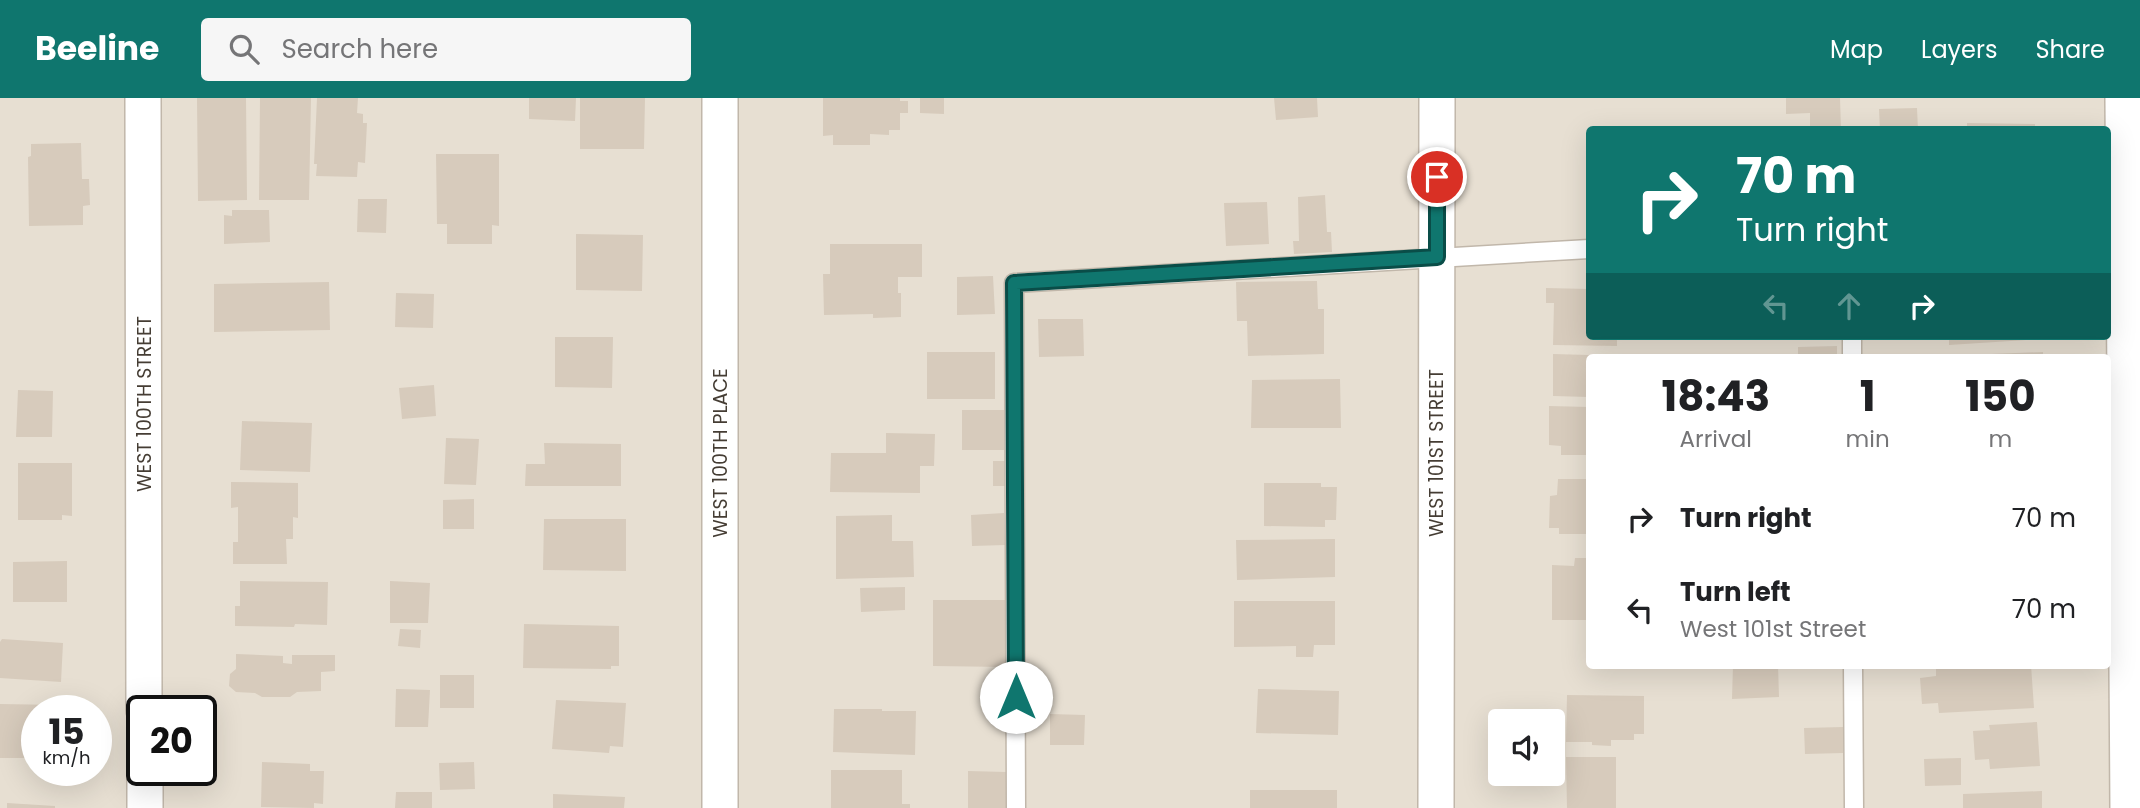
<!DOCTYPE html>
<style>
body{margin:0;font-family:Poppins,sans-serif;background:#f6f6f6;color:#202124;height:100vh;display:flex;flex-direction:column;font-size:26px;white-space:nowrap}
*{box-sizing:border-box;margin:0}
p{font-size:23px;color:#757577}
.icon{flex:none;width:38px;height:38px;fill:none;stroke:currentColor;stroke-width:2;stroke-linecap:round;stroke-linejoin:round}
.map{position:relative;flex:1;overflow:hidden}
.details{position:absolute;left:1586px;top:256px;width:525px;height:315px;display:flex;flex-direction:column;background:#fff;border-radius:7px;box-shadow:0 7px 28px #0002}
.details>*{flex:none}
.top-card{position:absolute;left:1586px;top:28px;width:525px;height:214px;border-radius:7px;box-shadow:0 7px 28px #0002;background:#0f766e;color:#fff;overflow:hidden}
.fabs{position:absolute;left:1488px;top:611px;display:grid;gap:14px}
.fabs a{display:grid;place-items:center;width:77px;height:77px;border-radius:7px;background:#fff;box-shadow:0 7px 28px #0002;font-size:35px}
.speed{position:absolute;left:21px;top:597px;display:flex;gap:14px;font-size:35px;font-weight:700;text-align:center}
.speed>*{display:grid;place-content:center;width:91px;height:91px;border-radius:50%;background:#fff;box-shadow:0 7px 28px #0002;line-height:1}
.speed small{font-size:18px;font-weight:400}
.speed .limit{border:4px solid #111;border-radius:10px;background:#fff;color:#111}
.pin{position:absolute;display:grid;place-items:center;width:60px;height:60px;color:#fff;margin:-30px;border:4px solid #fff;border-radius:50%;box-shadow:0 2px 7px #0007}
.me{position:absolute;width:77px;margin:-38px;rotate:0deg;stroke-linejoin:round;filter:drop-shadow(0 0 5px #0008)}
.turn{display:flex;align-items:center;gap:24px;height:147px;padding:0 35px;font-size:32px}
.turn .icon{width:91px;height:91px;stroke-width:2.5}
.turn b{display:block;font-size:49px;line-height:60px}
.lanes{display:flex;align-items:center;height:66px;padding:0 35px;background:#0003;justify-content:center;gap:35px;direction:ltr}
.lanes .off{opacity:.35}
.eta{display:flex;justify-content:space-evenly;align-items:center;height:119px;text-align:center}
.eta b{font-size:42px;font-weight:700;line-height:49px}
ul{padding:0;list-style:none}
li{display:flex;align-items:center;gap:21px;height:91px;padding:0 35px}
li div{flex:1}
li b{display:block;font-size:26px}
li em{font-style:normal}
header{display:flex;align-items:center;gap:42px;box-sizing:border-box;height:98px;padding:0 35px;background:#0f766e;color:#fff}
header strong{font-size:33px}
nav{display:flex;gap:38px;margin-inline-start:auto;font-size:24px}
.search{width:490px;height:63px;background:#f6f6f6;display:flex;align-items:center;gap:18px;box-sizing:border-box;padding:0 24px;border-radius:7px;color:#757577;font-size:26px}
.map>svg:first-child{display:block}
</style>
<header>
<strong>Beeline</strong>
<div class="search"><svg class="icon" aria-label="search" viewBox="0 0 24 24"><circle cx="10" cy="10" r="6"/><path d="M15 15l6 6"/></svg>Search here</div>
<nav><a>Map</a><a>Layers</a><a>Share</a></nav>
</header>
<div class="map">
<svg width="2140" height="710" viewBox="0 0 2140 710">
<rect width="100%" height="100%" fill="#f3ede4"/>
<path fill="#e7dfd2" fill-rule="evenodd" d="M0,0h2140v710h-2140zM1589,32h518v206h-518zM1589,259h518v308h-518zM37,612h59v60h-59zM142,612h59v60h-59zM1500,623h52v53h-52z"/>
<path fill="#d7cbbc" d="M197,0h49l1,102 -49,1z
M260,0h51l-2,102h-50z
M317,0h41l-1,15 6,1v9h4l-2,40 -7,-1 -1,15 -41,-1 1,-12h-3z
M529,0h47l-1,23 -46,-2z
M580,0h65l-1,51h-64z
M823,0h77v3h8v12h-8v17h-11v5l-19,-1v11h-37v-10l-10,1z
M920,0h24v16l-24,-1z
M1274,0h43l1,19 -42,3z
M1786,0h54l1,32h-31v-17l-24,1z
M1917,10l1,22h-38l-1,-21z
M1967,25l68,1v6h-68z
M81,45l1,36h7l1,26 -7,1v19l-54,1 -1,-69 3,-1v-12z
M436,56h63v72l-7,-1v19h-45v-20h-10z
M1325,97l2,37h4l1,20 -38,2 -1,-13h6l-1,-44z
M358,101h29l-1,34 -29,-1z
M1267,104l2,42 -43,2 -2,-43z
M232,112h37l1,32 -46,2v-29l8,1z
M576,136l67,1 -1,56 -66,-1z
M830,146h92v33h-24v16h3v24l-28,1v-4l-49,1 -1,-41h7z
M993,178l2,38 -38,1v-38z
M1317,183l1,28h6v45l-76,2 -1,-35h-10l-1,-39z
M329,184l1,48 -116,2v-48z
M1546,190l43,1v47h28v10l-64,-1 1,-42h-8z
M396,195l38,1 -1,34 -38,-1z
M1038,221h45l1,37 -45,1z
M1949,238h94v3l-94,6z
M555,239h58l-1,51 -57,-1z
M1837,248v11h-39v-10z
M927,254h68v47h-68z
M2043,254v5h-76v-2z
M1553,256l36,1v42l-36,-1z
M1340,281l1,49h-90l1,-48z
M434,287l2,31 -34,3 -3,-31z
M18,292l35,1 -1,46h-36z
M1549,308l40,1v48h-28v-9l-12,-1z
M962,312h42v40h-42z
M242,323l70,2 -2,49 -70,-2z
M886,335l49,1 -1,32h-14v27l-90,-1 1,-39h55z
M446,340l33,1 -3,46 -32,-1z
M544,345l77,1v42h-96l1,-22h19z
M993,363h12l1,25h-13z
M18,365h54v53l-10,-1v5h-44z
M1558,381h31v55h-30v-6h-10l1,-32 7,-1z
M231,384l67,1v35l-5,-1v22h-7l1,25h-54v-22h5v-35l-7,1z
M1264,385h57v4h16l-1,33h-11v7l-61,-1z
M474,401v30h-31v-29z
M1004,415l1,32 -33,1 -1,-31z
M892,417v26h21l1,36 -78,2v-63z
M544,421h82v52l-83,-1z
M1335,441v38l-98,3 -1,-40z
M1575,460h14v62h-37v-55l22,1z
M67,463v41h-54v-40z
M240,483l88,1 -1,43 -32,-1 -1,3 -59,-1v-20h5z
M390,483l40,2 -2,40h-38z
M905,489v23l-44,2 -1,-24z
M933,502h74v67l-74,-1z
M1234,503h101v44h-21l-1,12h-17v-11l-62,1z
M524,526l95,2v40h-8v3l-88,-1z
M400,531l21,1 -1,18 -22,-2z
M2,541l61,4 -2,39 -61,-4v-36z
M236,556l47,2v7l9,1v-9h43v16l-14,1v19l-24,1 -7,5h-28l-7,-4 -19,-1 -7,-6 1,-12 6,-5z
M1733,567h45l1,32 -47,2z
M1969,567h62l3,43 -95,5 -1,-10 -16,1 -2,-26 16,-2v-9z
M440,577h34v33h-34z
M396,591l34,1 -2,37h-33z
M1258,591l81,2 -1,44 -82,-2z
M1567,597l77,1v38h-10v6h-23v6l-19,-1v-3h-26z
M556,602l70,3 -3,44 -13,-1 -1,7 -57,-4z
M0,606l60,1 8,5h-31v48h-37z
M834,611h48v2h34l-1,44 -82,-3z
M1050,616l35,1 -1,30h-34z
M2037,624l3,44 -50,3 -1,-10 -14,1 -2,-29 17,-1 -1,-5z
M1843,629v26l-38,1 -1,-26z
M1566,659h50v51h-49z
M1961,660v27l-36,1 -1,-27z
M262,664l48,2v7h14l-1,33 -9,-1v5l-53,-1z
M474,664l1,27 -35,1 -1,-27z
M831,672h71v34h8v4h-79z
M968,673l38,1v36h-38z
M1250,692h87v18h-87z
M2042,693v17h-79v-14z
M396,694h36v16h-37z
M553,696l72,3 -1,11h-71z
M7,705l48,3v2h-48z"/>
<g fill="none" stroke-linecap="round" stroke-linejoin="round">
<defs>
<path id="lane" d="M1852,238v21
M1853,567l1,143
M1016,710l-2,-525 575,-34"/>
<path id="street" d="M143,0l1,612
M720,0v710
M2123,0l5,710
M145,672v38
M1436,710l1,-710"/>
</defs>
<use href="#lane" stroke="#c1b7aa" stroke-width="21"/>
<use href="#street" stroke="#c1b7aa" stroke-width="38"/>
<use href="#lane" stroke="#fff" stroke-width="18"/>
<use href="#street" stroke="#fff" stroke-width="35"/>
</g>
<g fill="none" stroke-linecap="round" stroke-linejoin="round">
<defs>
<path id="route" d="M1016,599l-2,-414 423,-26v-80"/>
</defs>
<use href="#route" stroke="#0a4d48" stroke-width="18"/>
<use href="#route" stroke="#0f766e" stroke-width="12"/>
</g>
<g text-anchor="middle" dominant-baseline="central" stroke-width="5" stroke-linejoin="round" paint-order="stroke">
<g font-size="19" fill="#453d34" stroke="#fff">
<text transform="translate(144 306) rotate(-90)">WEST 100TH STREET</text>
<text transform="translate(720 355) rotate(-90)">WEST 100TH PLACE</text>
<text transform="translate(1436 355) rotate(-90)">WEST 101ST STREET</text>
</g>
</g>
</svg>
<div class="fabs">
<a><svg class="icon" aria-label="sound" viewBox="0 0 24 24"><path d="M4 9h4l5-4v14l-5-4H4zM17 9q2 3 0 6"/></svg></a>
</div>
<div class="speed"><div>15<small>km/h</small></div><div class="limit">20</div></div>
<div class="pin" style="left:1437px;top:79px;background:#d93025"><svg class="icon" aria-label="arrive" viewBox="0 0 24 24"><path d="M6 21V4h12l-3 4 3 4H6"/></svg></div>
<svg class="me" style="left:1016px;top:599px" viewBox="-20 -20 40 40"><circle r="19" fill="#fff"/><path d="M0-13L10 11 0 6-10 11z" fill="#0f766e"/></svg>
<div class="top-card">
<div class="turn"><svg class="icon" aria-label="right" viewBox="0 0 24 24"><path d="M7 20v-9h11M14 6l5 5-5 5"/></svg><div><b>70 m</b>Turn right</div></div>
<div class="lanes"><svg class="icon off" aria-label="left" viewBox="0 0 24 24"><path d="M17 20v-9H6M10 6l-5 5 5 5"/></svg><svg class="icon off" aria-label="ahead" viewBox="0 0 24 24"><path d="M12 20V5M6 11l6-6 6 6"/></svg><svg class="icon" aria-label="right" viewBox="0 0 24 24"><path d="M7 20v-9h11M14 6l5 5-5 5"/></svg></div>
</div>
<section class="details">
<div class="eta">
<div><b>18:43</b><p>Arrival</p></div>
<div><b>1</b><p>min</p></div>
<div><b>150</b><p>m</p></div>
</div>
<ul>
<li><svg class="icon" aria-label="right" viewBox="0 0 24 24"><path d="M7 20v-9h11M14 6l5 5-5 5"/></svg><div><b>Turn right</b></div><em>70 m</em></li>
<li><svg class="icon" aria-label="left" viewBox="0 0 24 24"><path d="M17 20v-9H6M10 6l-5 5 5 5"/></svg><div><b>Turn left</b><p>West 101st Street</p></div><em>70 m</em></li>
</ul>
</section>
</div>
